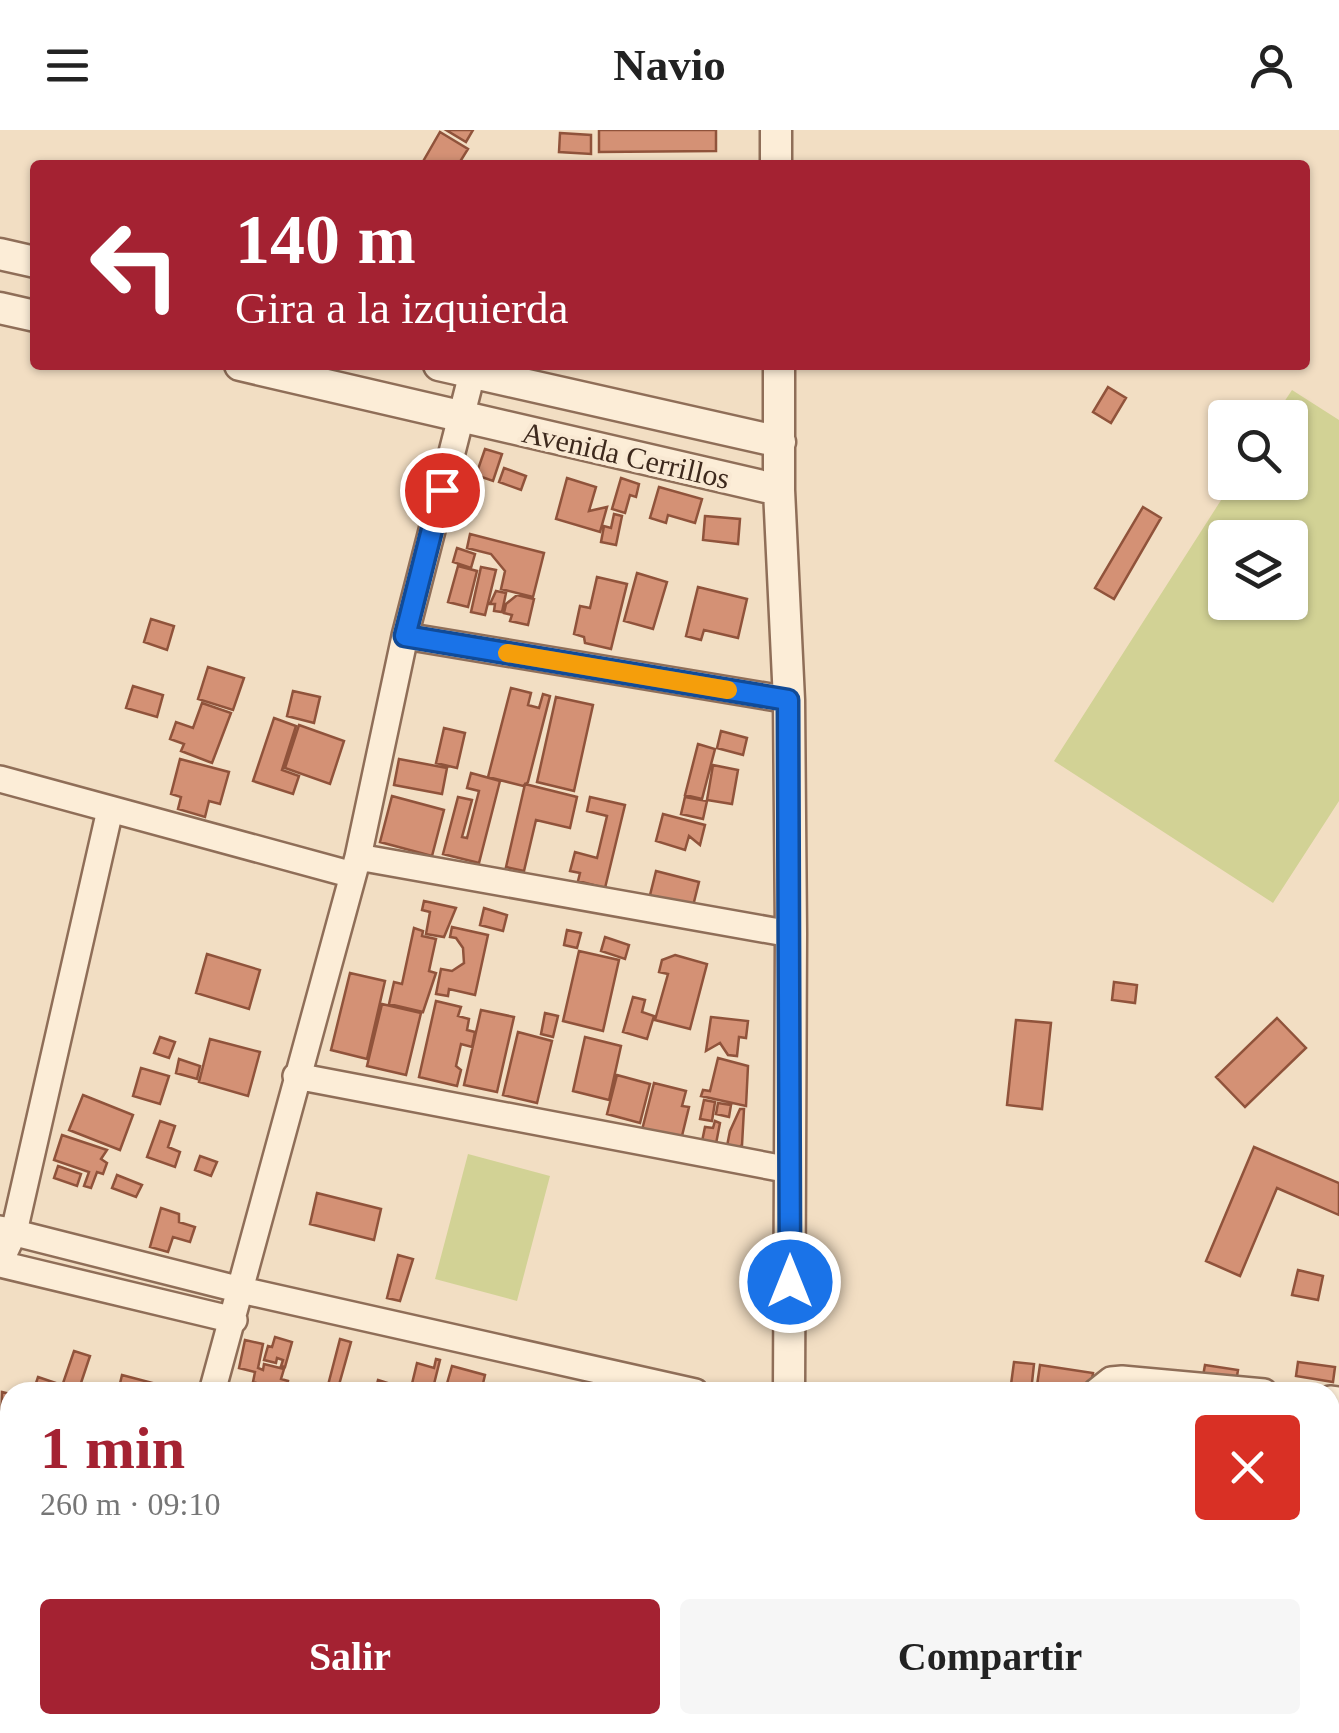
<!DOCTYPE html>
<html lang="es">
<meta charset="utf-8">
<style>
body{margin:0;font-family:Georgia,serif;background:#f6f6f6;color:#222;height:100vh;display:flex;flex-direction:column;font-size:38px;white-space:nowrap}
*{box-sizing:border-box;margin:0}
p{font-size:32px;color:#767676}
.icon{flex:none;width:55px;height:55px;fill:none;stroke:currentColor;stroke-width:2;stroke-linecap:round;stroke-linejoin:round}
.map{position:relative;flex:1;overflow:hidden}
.drawer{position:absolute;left:0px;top:1252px;width:1340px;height:352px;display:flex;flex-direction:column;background:#fff;border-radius:30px 30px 0 0;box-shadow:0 2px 8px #0004}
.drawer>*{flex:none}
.guide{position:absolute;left:30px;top:30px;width:1280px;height:210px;border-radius:10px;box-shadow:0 2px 8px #0004;background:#a42232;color:#fff;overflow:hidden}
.tools{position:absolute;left:1208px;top:270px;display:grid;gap:20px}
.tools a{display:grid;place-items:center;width:100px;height:100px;border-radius:10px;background:#fff;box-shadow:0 2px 8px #0004;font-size:50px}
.pin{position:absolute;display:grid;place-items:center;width:85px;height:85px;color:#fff;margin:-42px;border:5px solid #fff;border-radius:50%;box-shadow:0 2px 10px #0007}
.me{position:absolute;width:110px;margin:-55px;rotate:0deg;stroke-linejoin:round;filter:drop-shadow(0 0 8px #0008)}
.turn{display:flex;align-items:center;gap:35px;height:210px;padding:0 40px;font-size:45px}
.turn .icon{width:130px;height:130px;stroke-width:2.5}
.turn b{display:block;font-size:70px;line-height:85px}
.round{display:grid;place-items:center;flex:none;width:105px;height:105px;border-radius:10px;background:#f6f6f6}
.overview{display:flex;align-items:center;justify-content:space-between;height:170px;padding:0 40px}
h1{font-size:60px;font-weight:700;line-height:75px;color:#a42232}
.primary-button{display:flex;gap:20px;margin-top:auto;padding:20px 40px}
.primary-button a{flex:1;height:115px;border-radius:10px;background:#a42232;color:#fff;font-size:40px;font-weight:700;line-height:115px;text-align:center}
.primary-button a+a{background:#f6f6f6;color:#222}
header{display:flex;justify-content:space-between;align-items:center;height:130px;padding:0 40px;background:#fff;font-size:45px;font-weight:700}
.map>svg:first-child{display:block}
</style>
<header><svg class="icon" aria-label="menu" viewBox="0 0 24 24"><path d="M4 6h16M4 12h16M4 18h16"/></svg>Navio<svg class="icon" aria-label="person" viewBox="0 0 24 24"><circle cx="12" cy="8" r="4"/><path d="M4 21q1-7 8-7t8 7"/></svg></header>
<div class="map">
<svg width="1339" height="1603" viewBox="0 0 1339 1603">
<rect width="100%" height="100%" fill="#f2dec3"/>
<path fill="#d2d295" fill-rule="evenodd" d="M1292,260l47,30v381l-66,102 -219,-142 178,-278 58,-1v-64l-16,-1zM1225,408h65v64h-65z
M468,1024l82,22 -33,125 -82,-22z"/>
<path fill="#c6c695" d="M680,1595h144l-1,8h-148z"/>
<path fill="#d49175" stroke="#90533b" stroke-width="2.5" d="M446,0h27l-7,12z
M599,0h117v21l-117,1z
M440,2l28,17 -10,16h-37z
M560,3l31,2v19l-32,-2z
M1108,257l18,11 -15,25 -18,-11z
M485,319l17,5 -9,27 -17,-6z
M504,338l22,8 -5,14 -22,-8z
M567,348l29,9 -7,24 18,-4 -7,25 -44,-13z
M621,348l18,6 -3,13 -6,-2 -5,18 -13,-4z
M659,357l43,12 -7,24 -27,-8 -2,8 -16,-5z
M1143,377l18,11 -47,81 -19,-11z
M614,384l8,2 -6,29 -15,-3 3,-16 7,2z
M705,386l35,3 -2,25 -35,-4z
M470,404l74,19 -11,44 -32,-8 4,-18 -14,-17 -24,-6z
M457,418l18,6 -4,14 -18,-6z
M458,436l19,5 -9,36 -20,-5z
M481,437l15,3 -11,45 -14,-3z
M637,443l30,9 -14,47 -29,-8z
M597,447l30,7 -16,65 -26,-6 -1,-6 -10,-3 6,-28 10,2z
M698,457l49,12 -9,39 -34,-8 -3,10 -15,-4z
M496,461l10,2 -4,19 -8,-1 1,-7h-5z
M517,465l17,4 -6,26 -18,-4 2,-6 -8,-2 2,-9z
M151,489l23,7 -7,24 -23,-8z
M208,537l36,11 -11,32 -35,-11z
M133,556l30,9 -6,22 -31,-9z
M511,558l20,5 -3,12 11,3 4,-14 7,2 -22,86 -5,4 -35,-9z
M293,561l27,6 -6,26 -27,-7z
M556,567l37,8 -19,86 -37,-9z
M202,573l29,10 -19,50 -31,-12 3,-7 -14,-5 6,-17 17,6z
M274,588l22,8 -14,44 17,6 -6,18 -40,-13z
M299,595l45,16 -14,43 -45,-16z
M444,598l21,5 -8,35 -21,-5z
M721,601l26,7 -4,17 -26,-7z
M698,614l17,5 -13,50 -17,-4z
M180,629l49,13 -9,32 -11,-3 -4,16 -27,-8 3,-12 -10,-3z
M399,629l48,9 -5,26 -48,-9z
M713,635l25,5 -6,34 -25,-4z
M471,643l29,8 -21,82 -36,-9 15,-57 14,3 -10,37 5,1 12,-47 -12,-3z
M525,654l52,13 -7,31 -34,-8 -12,51 -18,-4z
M392,666l52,14 -12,46 -52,-14z
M590,667l35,8 -20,83 -27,-7 2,-8 -10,-2 5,-19 22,6 10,-42 -20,-5z
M685,667l22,4 -4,18 -22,-5z
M663,684l42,11 -5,20 -11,-9 -4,14 -29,-9z
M656,741l43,11 -6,24 -43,-11z
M424,771l32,7 -12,29 -18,-3 4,-22 -8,-2z
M484,778l23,7 -4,16 -23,-6z
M452,797l36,8 -13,60 -26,-6 -1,7 -12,-2 5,-25 11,2 12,-8 -1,-15 -7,-10 -6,-1z
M414,798l9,3 -1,5 14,3 -7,32 7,2 -13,39 -34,-8 5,-22 8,2z
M567,800l14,3 -4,15 -13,-3z
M605,807l24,8 -4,14 -24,-8z
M579,821l40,9 -16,71 -40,-10z
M207,824l53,16 -11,39 -53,-16z
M675,825l32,9 -17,65 -35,-9 13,-46 -9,-2 3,-12z
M350,843l35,8 -18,78 -36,-9z
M1114,852l23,3 -2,18 -23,-3z
M633,867l12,3 -3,12 12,4 -7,23 -24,-7z
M436,871l25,6 -3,9 11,3 -2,11 8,2 -3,15 -11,-3 -5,22 5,4 -4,16 -38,-9z
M382,874l39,9 -15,62 -39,-9z
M481,880l33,7 -17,75 -33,-7z
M545,883l13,3 -5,21 -12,-3z
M711,887l37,4 -2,17 -7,-1 -2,19 -9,-1 -8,-12 -14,8z
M1277,888l29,30 -61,59 -29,-30z
M1016,890l35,3 -9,86 -35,-4z
M518,902l34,9 -15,62 -34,-8z
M160,907l15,5 -6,16 -15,-5z
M585,907l36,9 -12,54 -36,-9z
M210,909l50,13 -12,44 -49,-14z
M718,928l30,8 -2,40 -45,-10 2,-6 7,1z
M179,929l21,7 -3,13 -21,-6z
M141,938l28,8 -9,28 -27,-8z
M617,945l33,9 -10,39 -33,-9z
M654,953l32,8 -4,15 7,1 -8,33 -39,-10z
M83,965l50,20 -13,35 -51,-20z
M704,970l11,2 -3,19 -12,-2z
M718,973l13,2 -2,12 -13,-3z
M740,979h4l-2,36 -17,11 5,-25z
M160,991l15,5 -7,21 12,5 -5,15 -28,-10z
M715,991l5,2 -6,31 -14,-3 5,-24 8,1z
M62,1005l45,15 -6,9 6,4 -4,11 -6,-2 -6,16 -7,-2 5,-14 -35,-12z
M1254,1017l85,36v32l-62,-27 -37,88 -34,-15z
M200,1026l17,6 -6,14 -16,-6z
M58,1036l23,8 -4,12 -23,-8z
M117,1045l25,10 -6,12 -24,-9z
M317,1063l64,16 -7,31 -64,-16z
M161,1078l18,6v8l16,5 -5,15 -17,-5 -5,15 -18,-5z
M398,1125l15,4 -13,42 -13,-3z
M1298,1140l25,6 -5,24 -26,-5z
M275,1207l17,5 -7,25 -4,-1 2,-6 -6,-2 -1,5 -12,-3 4,-14 4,1z
M340,1209l11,3 -14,50h-23l2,-6 11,3z
M245,1210l18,4 -5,24 5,2 1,-6 20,5 -3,10 7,2 -2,11 -33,-10 2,-10 -16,-4z
M74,1221l16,5 -12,36h-18z
M436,1229l4,1 -8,32h-22l7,-29 17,5z
M1014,1232l20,2 -3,28h-21z
M1298,1232l37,5 -2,15 -37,-6z
M1040,1235l53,8 -3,19h-54z
M1205,1235l33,5 -2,12 -33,-6z
M452,1236l33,9 -4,17h-24l-11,-5z
M122,1245l46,12 -2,5h-48z
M38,1247l18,6 -3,9h-20z
M378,1250l13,4 -2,8h-14z
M225,1252l40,10h-42z
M2,1262l8,2 -1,80 -9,-3z
M1330,1348h9v20l-9,-1z
M10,1530v43l-10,-9v-23z
M334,1595h37l-2,8h-35z
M383,1595h40l-3,8h-27l-11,-3z
M438,1595h19l-1,8h-20z
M475,1595h113l-5,8h-110z
M1040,1595h32v8h-32z
M1120,1595h21v8h-21z
M1234,1595h16l-1,8h-16z"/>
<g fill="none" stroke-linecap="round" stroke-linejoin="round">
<defs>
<path id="minor" d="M405,506l384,64
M0,649l353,96
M358,727l433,77
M296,946l494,94
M0,1099l241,61 454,102
M0,1132l14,-30 96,-422
M0,1134l234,56
M212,1262l146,-535 47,-221 67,-262
M1096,1262l15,-12 11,-1 142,13
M1330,1269l9,1
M0,1377l10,3 -10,11
M1330,1457h9
M162,1595l31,8
M1088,1595v8
M124,1603l2,-8"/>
<path id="tertiary" d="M776,0v35
M0,124l35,8
M0,178l35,8
M240,235l539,125
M439,235l341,77
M779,235v125l10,210 2,234 -2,458
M624,1603l5,-8"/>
</defs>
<use href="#minor" stroke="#8f6e58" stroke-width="30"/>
<use href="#tertiary" stroke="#8f6e58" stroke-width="35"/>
<use href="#minor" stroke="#fcedd7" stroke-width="25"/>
<use href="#tertiary" stroke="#fcedd7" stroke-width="30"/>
</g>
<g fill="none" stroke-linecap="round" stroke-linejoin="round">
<defs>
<path id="route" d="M442,360l-37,146 383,64 2,582"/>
</defs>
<use href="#route" stroke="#114b97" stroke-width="25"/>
<use href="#route" stroke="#1a73e8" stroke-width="18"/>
<path stroke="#f59e0b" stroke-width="18" d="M507,523l221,37"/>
</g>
<g text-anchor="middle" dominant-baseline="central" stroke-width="8" stroke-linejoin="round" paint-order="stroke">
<g font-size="30" fill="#3d291d" stroke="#f9e9d3">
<text transform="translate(626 325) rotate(13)">Avenida Cerrillos</text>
</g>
</g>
</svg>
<div class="tools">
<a><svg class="icon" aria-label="search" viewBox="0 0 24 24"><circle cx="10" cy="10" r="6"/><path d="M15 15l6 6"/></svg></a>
<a><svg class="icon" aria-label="layers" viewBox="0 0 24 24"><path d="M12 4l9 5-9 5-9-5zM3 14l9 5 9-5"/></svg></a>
</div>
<div class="pin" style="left:442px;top:360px;background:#d93025"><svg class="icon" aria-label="arrive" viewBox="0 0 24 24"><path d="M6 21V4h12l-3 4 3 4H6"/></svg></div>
<svg class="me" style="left:790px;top:1152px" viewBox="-20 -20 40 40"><circle r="17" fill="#1a73e8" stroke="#fff" stroke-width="3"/><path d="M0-11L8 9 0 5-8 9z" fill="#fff"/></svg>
<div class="guide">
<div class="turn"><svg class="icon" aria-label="left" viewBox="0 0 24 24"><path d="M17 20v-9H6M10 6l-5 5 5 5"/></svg><div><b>140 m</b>Gira a la izquierda</div></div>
</div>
<section class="drawer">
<div class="overview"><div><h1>1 min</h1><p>260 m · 09:10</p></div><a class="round" style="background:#d93025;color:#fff"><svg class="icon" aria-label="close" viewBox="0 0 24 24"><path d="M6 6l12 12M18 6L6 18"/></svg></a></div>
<div class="primary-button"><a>Salir</a><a>Compartir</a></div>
</section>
</div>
